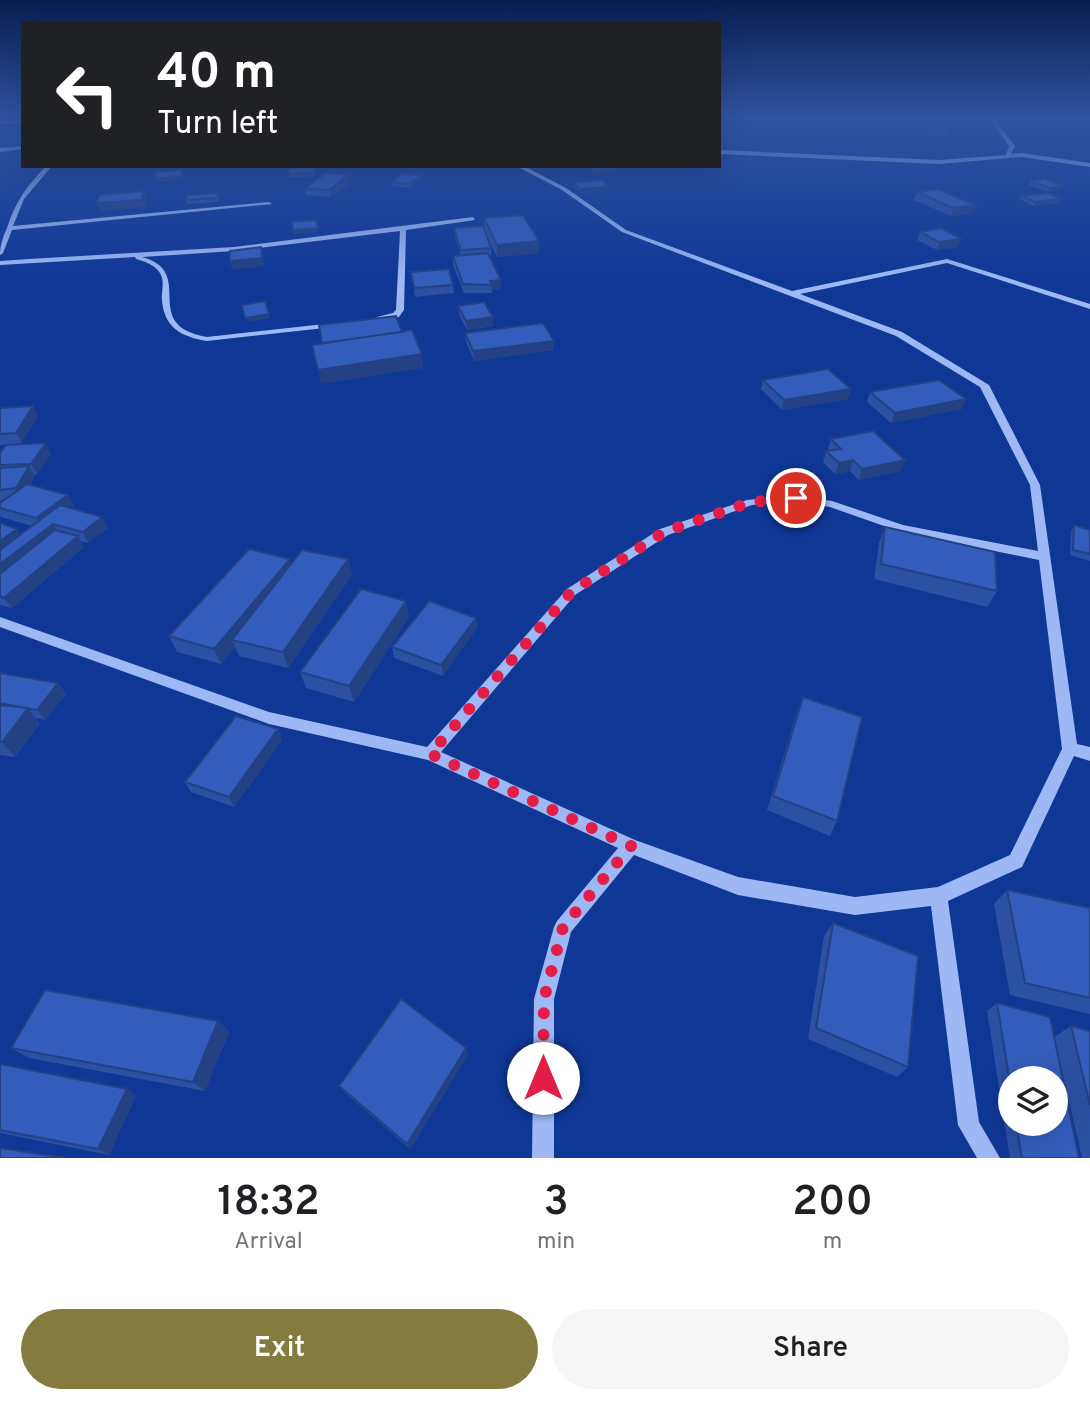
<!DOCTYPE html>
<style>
body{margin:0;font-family:Overpass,sans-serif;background:#f6f6f6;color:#202124;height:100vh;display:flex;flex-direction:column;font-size:26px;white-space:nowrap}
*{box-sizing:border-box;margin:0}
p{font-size:23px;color:#757577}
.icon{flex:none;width:38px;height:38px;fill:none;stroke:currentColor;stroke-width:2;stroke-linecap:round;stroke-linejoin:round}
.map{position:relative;height:1158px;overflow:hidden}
.side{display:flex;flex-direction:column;background:#fff;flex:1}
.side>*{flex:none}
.guide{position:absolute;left:21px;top:21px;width:700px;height:147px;border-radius:0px;box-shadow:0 7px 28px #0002;background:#202124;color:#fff;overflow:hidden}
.tools{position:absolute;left:998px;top:1066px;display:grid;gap:14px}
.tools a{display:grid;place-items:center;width:70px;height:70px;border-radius:50%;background:#fff;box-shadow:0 7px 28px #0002;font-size:35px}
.pin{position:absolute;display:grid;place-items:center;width:60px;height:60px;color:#fff;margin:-30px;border:4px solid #fff;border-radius:50%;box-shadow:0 2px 7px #0007}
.me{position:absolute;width:77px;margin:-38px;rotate:0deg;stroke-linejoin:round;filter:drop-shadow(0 0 5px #0008)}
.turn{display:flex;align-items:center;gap:24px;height:147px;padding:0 21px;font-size:32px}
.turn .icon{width:91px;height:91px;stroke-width:2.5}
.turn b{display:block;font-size:49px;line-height:60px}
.eta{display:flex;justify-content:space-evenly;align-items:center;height:119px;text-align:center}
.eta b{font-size:42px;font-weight:600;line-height:49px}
.cta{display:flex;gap:14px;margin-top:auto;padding:14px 21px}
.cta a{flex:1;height:80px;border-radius:42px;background:#847b3f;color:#fff;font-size:28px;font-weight:600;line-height:80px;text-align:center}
.cta a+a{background:#f6f6f6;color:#202124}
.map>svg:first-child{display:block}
</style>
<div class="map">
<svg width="1090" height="1158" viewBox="0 0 1090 1158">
<rect width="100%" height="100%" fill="#0f3796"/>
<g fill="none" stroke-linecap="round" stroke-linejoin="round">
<path fill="#9db8f4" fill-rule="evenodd" d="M989,118h4l22,28 -4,8 11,-1 68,10v4l-68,-10 -83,7 -220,-10v-4l220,10 67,-5 3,-9z
M23,121v2l-23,1v-2z
M23,146v3l-23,3v-4z
M46,166h6l-28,33 -11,27 256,-24 3,2 -260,26 -9,23 -3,2c0,-10 3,-18 7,-27 8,-26 20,-42 39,-62z
M516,166h8l42,22 60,42 166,61 155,-32 143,45v5l-143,-46 -147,31 102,38 87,53 51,100 37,259 13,3v14l-16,-5 -52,111 -74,34 31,221 21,36h-23l-19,-33 -27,-219 -76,9 -117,-20 -104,-40 -63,77 -17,67v159h-22l2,-159 20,-72 3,-6 61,-73 -190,-88 -159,-36 -269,-97v-10l269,95 158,35 140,-158 93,-60 87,-29 49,-5 36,6 71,24 135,26 -8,-66 -50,-98 -84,-51 -274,-104 -60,-42zM796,501l34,6 71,25 138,28 23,189 -52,106 -72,32 -83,10 -117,-20 -103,-37 -194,-88 134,-157 93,-60 84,-30z
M473,217l2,3 -69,10 -2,80 -5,7 -19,4 -4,-2 1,-2 16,-4 3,-3 4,-79 -166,20 -92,6c56,15 -4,68 65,80l127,-14 4,2 -4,2 -127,14c-25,-4 -43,-13 -45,-41 -1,-6 2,-16 0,-22 -3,-12 -16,-16 -26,-19l-1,-2 -135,8v-4l29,-2 205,-12z"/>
</g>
<path fill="#2c50a2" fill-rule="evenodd" d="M764,118h33v2z
M883,118h19l3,6 -1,3 -18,-1z
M925,126l24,8 -1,3 -20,-1 -4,-7z
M589,166h28l2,5 -23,3z
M315,167v9l-26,2 -1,-4z
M349,175l2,8 -21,14 -24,-2 -1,-7z
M421,179l-10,9 -20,-2v-4z
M1031,181l31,9 -14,2 -19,-7z
M574,183l34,8 -29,2 -5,-7z
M917,192l55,21 -21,3 -37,-16z
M218,193l1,4 -2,5 -30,2 -1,-4z
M1021,196l41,3 -2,4 -27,3 -13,-7z
M484,218l55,35 -42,4 -13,-27z
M454,228l37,20v8l-1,1 11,32 -9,1v3h-28l-11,-28v-9h8l-6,-20z
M920,232l38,15 -21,3 -20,-10z
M411,272l42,13 1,8 -39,4z
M458,306l35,11v9l-26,4 -8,-15z
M465,333l89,8v9l-80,11 -8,-19z
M763,380l85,19 -66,11 -21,-21z
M870,392l92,17 -71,14 -24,-21z
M33,406l5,10 -16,27 -22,2v-37z
M831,439l70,32 -42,9 -9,-9 -15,3 -12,-12 3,-11h3l-1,-2z
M46,443l5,11 -14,20 -3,1 1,1 -5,9 38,10 6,10 -4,3 32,9 6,11 -20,15 -7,-2 3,6 -72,61 -12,-3v-82l21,12 11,-9 -31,-9 -1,-2v-12l3,-3 -3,1v-48z
M1074,525l16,5v31l-20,-6 1,-24z
M885,527l112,64 -10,16 -113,-28 5,-36z
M348,559l4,16 -64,93 -49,-12 -4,-9 -14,17 -44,-12 -8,-16 122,-73z
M406,601l3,16 -55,85 -48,-14 -6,-16z
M476,618l1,10 -34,48 -49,-18 -2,-11z
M0,673l58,10 8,11 -21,26 -9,-2 4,6 -25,33 -15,-2z
M803,697l34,124 -7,15 -63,-26 30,-98z
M278,729l4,11 -48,67 -43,-15 -6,-10z
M1007,890l83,18v106l-80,-19 -16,-91z
M833,923l75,144 -11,10 -89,-38 16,-103z
M997,1003l82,155h-69l-23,-147zM1010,1078l45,46h-45z
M218,1021l11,11 -24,59 -176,-33 -18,-10z
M1071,1026l19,5v127h-8l-28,-121z
M466,1048l2,7 -58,94 -66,-57 -5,-6z
M0,1064l127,25 9,7 -27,59 -109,-22z"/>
<path fill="#244184" d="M619,168v3l-23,3v-4z
M182,170l1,3 -1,7 -26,2 -1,-3z
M349,175l2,8 -21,14 -1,-7z
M421,175v4l-10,9 -1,-4z
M1064,186l-2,4 -14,2 2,-4z
M608,187v4l-29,2v-4z
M144,191l3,8 -3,8 -45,4 -3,-8z
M1062,199l-2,4 -27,3 2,-4z
M975,205l-3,8 -21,3 2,-8z
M317,228l1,4 -24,2 -1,-4z
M961,239l-3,8 -21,3 2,-8z
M539,241v12l-42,4v-12z
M261,247l3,19 -32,4 -2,-9z
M501,280v9l-9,1 -2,-9z
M269,314l1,4 -23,4 -2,-4z
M493,317v9l-26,4 -1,-9z
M554,341v9l-80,11 -1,-10z
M422,354l2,14 -103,16 -3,-14z
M851,389l-3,10 -66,11 2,-10z
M966,399l-4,10 -71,14 4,-10z
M33,406l5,10 -16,27 -6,-10z
M46,443l5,11 -14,20 -6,-10z
M853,460l-3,11 -15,3 4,-11z
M905,460l-4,11 -42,9 3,-11z
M29,466l6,10 -13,23 -6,-11z
M68,495l6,10 -31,24 -7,-11z
M102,517l6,11 -20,15 -5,-11z
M53,524l6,10 -59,46v-16z
M17,529l7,11 -24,16v-15z
M78,536l6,11 -72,61 -8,-10z
M290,559l5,16 -63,65 3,7 -14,17 -7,-15z
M348,559l4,16 -64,93 -5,-16z
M406,601l3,16 -55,85 -5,-16z
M476,618l1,10 -34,48 -2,-11z
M58,683l8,11 -21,26 -8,-10z
M28,708l12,16 -25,33 -13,-15z
M278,729l4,11 -48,67 -5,-10z
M218,1021l11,11 -24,59 -12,-9z
M466,1048l2,7 -58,94 -3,-5z
M127,1089l9,7 -27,59 -11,-6z"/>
<path fill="#335dbc" stroke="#244184" stroke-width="2" d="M885,118h17l3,6 -18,-1z
M925,126l20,1 4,7 -20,-1z
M592,166h25l2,2 -23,2z
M315,167l-1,6 -26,1 1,-6z
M182,170l-1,6 -26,3 1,-7z
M326,173l23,2 -20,15 -24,-2z
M402,174l19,1 -11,9 -19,-2z
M1045,179l19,7 -14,2 -19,-7z
M603,180l5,7 -29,2 -5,-6z
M938,189l37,16 -22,3 -36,-16z
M144,191l-3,9 -45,3 4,-8z
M218,193l-2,5 -30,2 2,-5z
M1048,193l14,6 -27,3 -14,-6z
M523,215l16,26 -42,4 -13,-27z
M316,220l1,8 -24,2 -1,-8z
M483,226l8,22 -30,2 -7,-22z
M941,228l20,11 -22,3 -19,-10z
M261,247l1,11 -32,3v-10z
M488,253l13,27 -11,1 2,4 -29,-1 -10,-28z
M449,269l4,16 -39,3 -3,-16z
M265,301l4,13 -24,4 -3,-13z
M484,302l9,15 -27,4 -8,-15z
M396,316l6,16 -80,11 -3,-18z
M543,323l11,18 -81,10 -8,-18z
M412,330l10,24 -104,16 -6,-25z
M828,369l23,20 -67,11 -21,-20z
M939,380l27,19 -71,14 -25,-21z
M33,406l-17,27 -16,1v-26z
M873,431l32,29 -43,9 -9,-9 -14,3 -13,-12 15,-2 -10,-10z
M46,443l-15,21 -31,1v-12l6,-8z
M29,466l-13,22 -16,2v-22z
M27,484l41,11 -32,23 -36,-10v-5z
M60,505l42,12 -19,15 -30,-8 -53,40v-14z
M0,523l17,6 -17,12z
M1074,525l16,5v24l-17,-4z
M885,527l110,25 2,39 -116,-27z
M55,530l23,6 -74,62 -4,-2v-22z
M249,549l41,10 -76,90 -45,-13z
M302,550l46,9 -65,93 -51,-12z
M361,589l45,12 -57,85 -49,-14z
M429,601l47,17 -35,47 -49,-18z
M0,673l58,10 -21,27 -37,-7z
M803,697l59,20 -25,104 -64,-25z
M0,705l28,3 -26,34h-2z
M236,716l42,13 -49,68 -44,-15z
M1007,890l83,18v90l-65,-15z
M833,923l85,33 -10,111 -92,-39z
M45,990l173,31 -25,61 -182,-34z
M401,999l65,49 -59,96 -68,-58z
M997,1003l53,14 29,141h-57l-6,-34h39v-46h-45v5z
M1071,1026l19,5v74z
M0,1064l127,25 -29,60 -98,-19z
M0,1148l65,10h-65z"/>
<linearGradient id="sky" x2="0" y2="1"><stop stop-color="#081e52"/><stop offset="0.42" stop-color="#3153a0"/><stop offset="1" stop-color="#3153a0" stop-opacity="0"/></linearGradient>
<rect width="1090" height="280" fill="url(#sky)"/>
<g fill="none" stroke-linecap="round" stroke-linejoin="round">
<path stroke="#e11d48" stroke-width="12" stroke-dasharray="0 21.6" d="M543,1078l1,-79 19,-72 68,-81 -201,-92 141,-162 93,-60 87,-30 45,-4"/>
</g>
</svg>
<div class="tools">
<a><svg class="icon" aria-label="layers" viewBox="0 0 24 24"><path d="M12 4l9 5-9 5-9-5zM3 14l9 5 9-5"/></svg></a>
</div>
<div class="pin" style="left:796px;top:498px;background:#d93025"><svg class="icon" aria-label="arrive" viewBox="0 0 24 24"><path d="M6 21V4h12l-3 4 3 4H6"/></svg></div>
<svg class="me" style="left:543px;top:1078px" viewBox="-20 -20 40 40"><circle r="19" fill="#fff"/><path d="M0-13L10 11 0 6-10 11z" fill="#e11d48"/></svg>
<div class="guide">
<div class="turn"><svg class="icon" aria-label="left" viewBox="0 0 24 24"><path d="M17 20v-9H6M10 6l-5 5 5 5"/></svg><div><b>40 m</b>Turn left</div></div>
</div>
</div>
<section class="side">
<div class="eta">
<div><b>18:32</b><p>Arrival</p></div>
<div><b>3</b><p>min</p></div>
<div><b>200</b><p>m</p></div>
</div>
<div class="cta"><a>Exit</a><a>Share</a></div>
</section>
